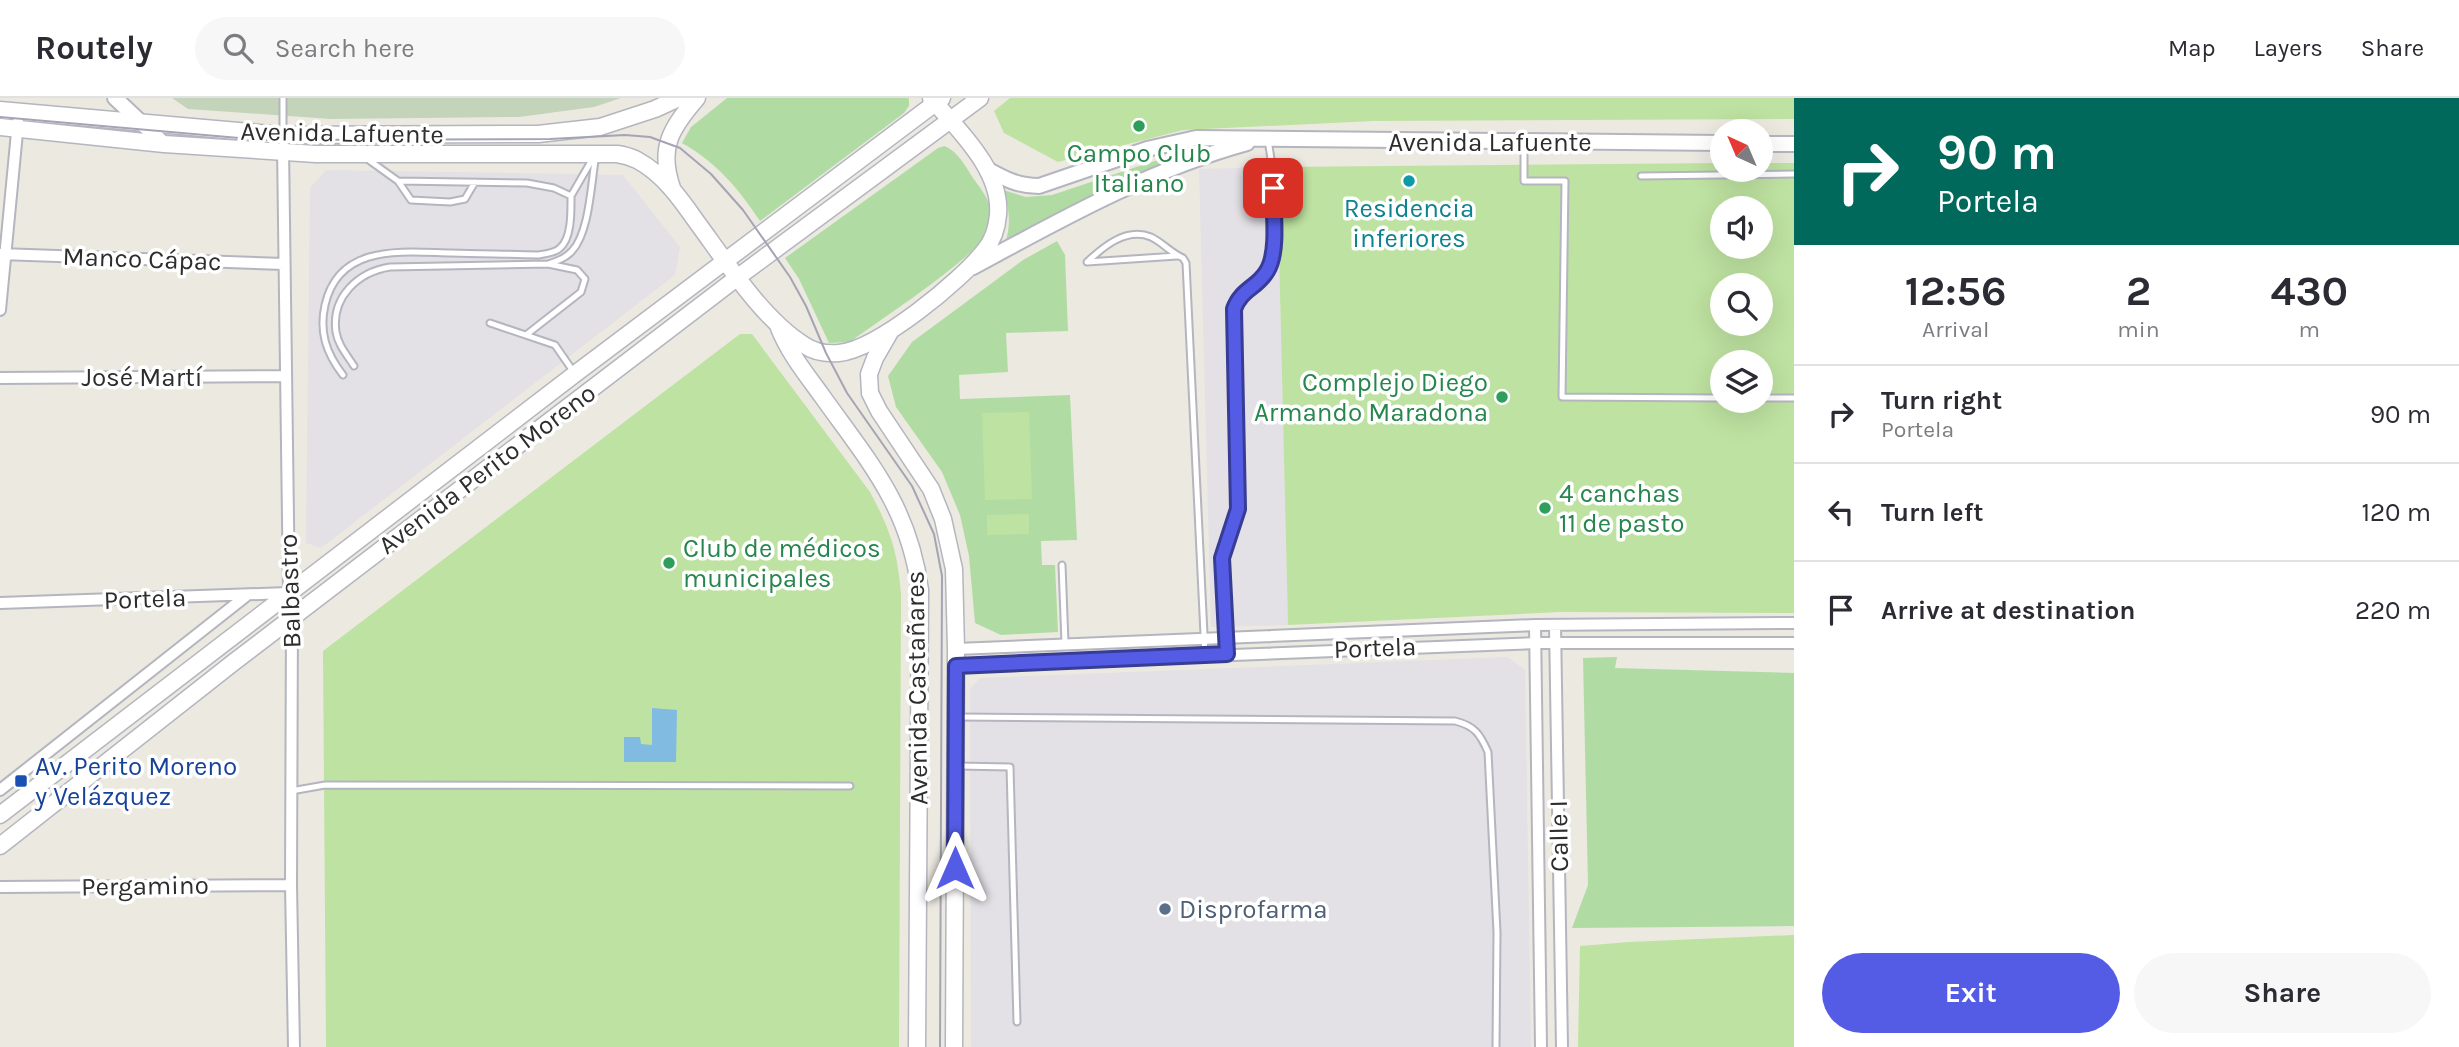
<!DOCTYPE html>
<meta charset="utf-8">
<style>
body{margin:0;font-family:Karla,sans-serif;background:#f7f7f7;color:#2b2b33;height:100vh;display:flex;flex-direction:column;font-size:26px;white-space:nowrap}
*{box-sizing:border-box;margin:0}
p{font-size:23px;color:#7c7c81}
.icon{flex:none;width:38px;height:38px;fill:none;stroke:currentColor;stroke-width:2;stroke-linecap:round;stroke-linejoin:round}
.map{position:relative;flex:1;overflow:hidden}
.drawer{display:flex;flex-direction:column;background:#fff;width:665px}
.drawer>*{flex:none}
.top-card{background:#00695c;color:#fff;overflow:hidden}
.needle{width:46px;rotate:316deg}
.tools{position:absolute;left:1710px;top:21px;display:grid;gap:14px}
.tools a{display:grid;place-items:center;width:63px;height:63px;border-radius:50%;background:#fff;box-shadow:0 7px 28px #0002;font-size:35px}
.pin{position:absolute;display:grid;place-items:center;width:60px;height:60px;color:#fff;margin:-30px;border-radius:14px;box-shadow:0 4px 10px #0006}
.me{position:absolute;width:77px;margin:-38px;rotate:0deg;stroke-linejoin:round;filter:drop-shadow(0 0 5px #0008)}
.turn{display:flex;align-items:center;gap:24px;height:147px;padding:0 28px;font-size:32px}
.turn .icon{width:91px;height:91px;stroke-width:2.5}
.turn b{display:block;font-size:49px;line-height:60px}
.eta{display:flex;justify-content:space-evenly;align-items:center;height:119px;text-align:center}
.eta b{font-size:42px;font-weight:700;line-height:49px}
.primary-button{display:flex;gap:14px;margin-top:auto;padding:14px 28px}
.primary-button a{flex:1;height:80px;border-radius:42px;background:#545ce6;color:#fff;font-size:28px;font-weight:700;line-height:80px;text-align:center}
.primary-button a+a{background:#f7f7f7;color:#2b2b33}
ul{padding:0;list-style:none}
li{display:flex;align-items:center;gap:21px;height:98px;padding:0 28px;border-top:2px solid #e1e1e2}
li div{flex:1}
li b{display:block;font-size:26px}
li em{font-style:normal}
header{display:flex;align-items:center;gap:42px;box-sizing:border-box;height:98px;padding:0 35px;background:#fff;border-bottom:2px solid #e1e1e2}
header strong{font-size:33px}
nav{display:flex;gap:38px;margin-inline-start:auto;font-size:24px}
.search{width:490px;height:63px;background:#f7f7f7;display:flex;align-items:center;gap:18px;box-sizing:border-box;padding:0 24px;border-radius:38px;color:#7c7c81;font-size:26px}
main{display:flex;flex:1;min-height:0}
.map>svg:first-child{display:block}
</style>
<header>
<strong>Routely</strong>
<div class="search"><svg class="icon" aria-label="search" viewBox="0 0 24 24"><circle cx="10" cy="10" r="6"/><path d="M15 15l6 6"/></svg>Search here</div>
<nav><a>Map</a><a>Layers</a><a>Share</a></nav>
</header>
<main>
<div class="map">
<svg width="1794" height="949" viewBox="0 0 1794 949">
<rect width="100%" height="100%" fill="#ece9e1"/>
<path fill="#e3e0e6" d="M1277,69l11,458 -77,2 -12,-458z
M326,72l297,5 57,72 -5,28 -354,273 -15,-5 4,-355z
M1508,559l17,13 6,377h-560l-1,-359 10,-10z"/>
<path fill="#b0dca4" d="M727,0h181l1,1v7l-5,7 -144,108c-22,-33 -43,-58 -78,-78l9,-16z
M944,48c15,5 23,24 32,36 11,15 21,30 13,49 -11,25 -112,91 -139,111l-21,1 -30,-64 -14,-21 153,-110z
M1205,52l-200,94c6,-19 5,-35 -2,-54l23,7 26,-2 93,-31 30,-9z
M1057,143l8,14 3,76 -62,2 2,39 -49,3 1,24 110,-4 7,145 -36,1 1,24h13l3,67 -57,3 -26,-12 -6,-67 -9,-41 -18,-43 -46,-65 -8,-31 24,-34 111,-82z
M1617,559l-2,11 179,5v253l-222,2 16,-43 -5,-227z"/>
<path fill="#c3d4ba" d="M172,0h449l-27,9 -75,10 -188,2 -143,-10z"/>
<path fill="#bee2a1" fill-rule="evenodd" d="M1010,0h784v21l-421,2 -190,9 -125,32 -54,-29 -10,-22z
M1722,65v7h38l1,-7h33v450l-234,-1 -272,13 -11,-458zM1722,110h38v39h-38zM1722,187h38v39h-38zM1722,264h38v39h-38z
M740,236h12l118,158c20,37 28,60 31,103l-2,452h-573l-3,-396z
M1029,314l3,87 -47,1 -3,-87z
M1029,416v20l-42,1v-20z
M1794,837v112h-216l2,-101 49,-4z"/>
<path fill="#81bbe2" d="M652,610l25,2 -1,52h-52v-25h16l1,7 11,1z"/>
<g fill="none" stroke-linecap="round" stroke-linejoin="round">
<defs>
<path id="service" d="M283,0v35
M1524,44v39h41l-3,216 160,1
M1641,78l153,-2
M398,83l13,19 39,2 15,-3 10,-17
M571,98l22,-38
M1177,158l-90,6c16,-15 39,-35 64,-25 11,5 20,16 32,21l3,5 19,392
M490,225l65,22 18,26
M526,237l55,-43 4,-13 -8,-9 -29,-6
M354,268c-7,-11 -16,-21 -18,-34 -5,-35 22,-60 54,-65l158,-3c9,-3 18,-6 24,-13 18,-19 19,-70 24,-96
M343,277c-17,-22 -24,-43 -18,-70 14,-62 78,-53 126,-52 29,1 58,1 87,2 7,-1 17,-2 22,-7 12,-10 11,-37 11,-52l-17,-8 -27,-5 -129,-2 -32,-23
M1760,300h34
M1062,467l3,78
M1227,556l-5,-96 17,-49 -5,-201c7,-19 22,-20 33,-36 14,-22 6,-105 1,-132
M959,619l496,4c20,5 25,13 33,31l9,180 -1,115
M958,668l52,1 7,255
M291,693l34,-6 525,1"/>
<path id="minor" d="M283,49l6,446 3,25 -1,267 3,162
M0,156l284,10
M0,212l18,-188
M0,280l285,-2
M0,505l288,-10
M1535,527l6,422
M1555,527l7,422
M956,551l579,-24 259,-2
M956,568l580,-23h258
M0,692l246,-194
M0,789l291,-2"/>
<path id="tertiary" d="M115,0l49,46
M1760,46h34
M987,71c18,10 31,17 52,17l108,-37 49,-11 526,5
M973,169c89,-48 176,-97 274,-124"/>
<path id="secondary" d="M0,12l283,25 255,-1 62,-7 55,-18 24,-11
M0,29l164,17 152,10h301c7,1 14,3 20,6 26,14 43,38 59,61 29,39 66,98 108,124 10,7 23,9 35,8 39,-4 122,-72 146,-103 8,-10 12,-22 13,-35 4,-45 -40,-85 -67,-117
M672,90c-14,-40 -1,-60 25,-90
M779,230c10,25 27,46 43,68 47,66 87,110 98,194l-3,457
M890,234l-15,26 -6,16 1,19 9,18 52,78 12,30 11,50 2,80 -2,398
M0,717l575,-441 367,-276
M0,748l234,-184 504,-385 242,-179"/>
</defs>
<use href="#service" stroke="#b4b5bf" stroke-width="9"/>
<use href="#minor" stroke="#b4b5bf" stroke-width="14"/>
<use href="#tertiary" stroke="#b4b5bf" stroke-width="18"/>
<use href="#secondary" stroke="#b4b5bf" stroke-width="19"/>
<use href="#service" stroke="#fff" stroke-width="5"/>
<use href="#minor" stroke="#fff" stroke-width="10"/>
<use href="#tertiary" stroke="#fff" stroke-width="14"/>
<use href="#secondary" stroke="#fff" stroke-width="16"/>
<path stroke="#a4a4b5" stroke-width="2" d="M0,19l262,23 288,-1 75,-4 25,2 30,11 31,26 32,36 47,67 16,29 20,47 21,40 65,93 22,48 8,42 -2,471"/>
</g>
<g fill="none" stroke-linecap="round" stroke-linejoin="round">
<defs>
<path id="route" d="M955,770l1,-202 271,-12 -5,-96 16,-49 -4,-200c7,-20 23,-21 33,-38 12,-19 6,-61 6,-83"/>
</defs>
<use href="#route" stroke="#373c96" stroke-width="18"/>
<use href="#route" stroke="#545ce6" stroke-width="12"/>
</g>
<g fill="#2e9e5b" stroke="#fff" stroke-width="2.5">
<circle cx="1139" cy="28" r="7"/>
<circle cx="1502" cy="299" r="7"/>
<circle cx="1545" cy="410" r="7"/>
<circle cx="669" cy="465" r="7"/>
</g>
<circle fill="#0f9aa8" stroke="#fff" stroke-width="2.5" cx="1409" cy="83" r="7"/>
<rect fill="#1a4fb4" stroke="#fff" stroke-width="2.5" x="14" y="676" width="14" height="14" rx="3.5"/>
<circle fill="#5c6f8a" stroke="#fff" stroke-width="2.5" cx="1165" cy="811" r="7"/>
<g text-anchor="middle" dominant-baseline="central" stroke-width="7" stroke-linejoin="round" paint-order="stroke">
<g font-size="26" fill="#2d2d2d" stroke="#fff">
<text transform="translate(342 35) rotate(1)">Avenida Lafuente</text>
<text x="1490" y="44">Avenida Lafuente</text>
<text transform="translate(142 161) rotate(2)">Manco Cápac</text>
<text x="142" y="279">José Martí</text>
<text transform="translate(487 371) rotate(-37)">Avenida Perito Moreno</text>
<text transform="translate(290 493) rotate(-92)">Balbastro</text>
<text transform="translate(145 501) rotate(-2)">Portela</text>
<text transform="translate(1375 550) rotate(-2)">Portela</text>
<text transform="translate(917 590) rotate(-91)">Avenida Castañares</text>
<text transform="translate(1559 738) rotate(-91)">Calle I</text>
<text transform="translate(145 788) rotate(-1)">Pergamino</text>
</g>
<g font-size="26" fill="#27864d" stroke="#fff" text-anchor="start">
<text x="1139" y="55" text-anchor="middle">Campo Club<tspan x="1139" dy="30">Italiano</tspan></text>
<text x="1488" y="284" text-anchor="end">Complejo Diego<tspan x="1488" dy="30">Armando Maradona</tspan></text>
<text x="1559" y="395">4 canchas<tspan x="1559" dy="30">11 de pasto</tspan></text>
<text x="683" y="450">Club de médicos<tspan x="683" dy="30">municipales</tspan></text>
</g>
<g font-size="26" fill="#0d838f" stroke="#fff">
<text x="1409" y="110">Residencia<tspan x="1409" dy="30">inferiores</tspan></text>
</g>
<g font-size="26" fill="#164399" stroke="#fff" text-anchor="start">
<text x="35" y="668">Av. Perito Moreno<tspan x="35" dy="30">y Velázquez</tspan></text>
</g>
<g font-size="26" fill="#4e5e75" stroke="#fff" text-anchor="start">
<text x="1179" y="811">Disprofarma</text>
</g>
</g>
</svg>
<div class="tools">
<a><svg class="needle" viewBox="-14 -14 28 28"><path d="M0-13l5 13h-10z" fill="#e53935"/><path d="M0 13l5-13h-10z" fill="#7c7c81"/></svg></a>
<a><svg class="icon" aria-label="sound" viewBox="0 0 24 24"><path d="M4 9h4l5-4v14l-5-4H4zM17 9q2 3 0 6"/></svg></a>
<a><svg class="icon" aria-label="search" viewBox="0 0 24 24"><circle cx="10" cy="10" r="6"/><path d="M15 15l6 6"/></svg></a>
<a><svg class="icon" aria-label="layers" viewBox="0 0 24 24"><path d="M12 4l9 5-9 5-9-5zM3 14l9 5 9-5"/></svg></a>
</div>
<div class="pin" style="left:1273px;top:90px;background:#d93025"><svg class="icon" aria-label="arrive" viewBox="0 0 24 24"><path d="M6 21V4h12l-3 4 3 4H6"/></svg></div>
<svg class="me" style="left:955px;top:770px" viewBox="-20 -20 40 40"><path d="M0-17L14 15 0 8-14 15z" fill="#545ce6" stroke="#fff" stroke-width="4"/></svg>
</div>
<section class="drawer">
<div class="top-card">
<div class="turn"><svg class="icon" aria-label="right" viewBox="0 0 24 24"><path d="M7 20v-9h11M14 6l5 5-5 5"/></svg><div><b>90 m</b>Portela</div></div>
</div>
<div class="eta">
<div><b>12:56</b><p>Arrival</p></div>
<div><b>2</b><p>min</p></div>
<div><b>430</b><p>m</p></div>
</div>
<ul>
<li><svg class="icon" aria-label="right" viewBox="0 0 24 24"><path d="M7 20v-9h11M14 6l5 5-5 5"/></svg><div><b>Turn right</b><p>Portela</p></div><em>90 m</em></li>
<li><svg class="icon" aria-label="left" viewBox="0 0 24 24"><path d="M17 20v-9H6M10 6l-5 5 5 5"/></svg><div><b>Turn left</b></div><em>120 m</em></li>
<li><svg class="icon" aria-label="arrive" viewBox="0 0 24 24"><path d="M6 21V4h12l-3 4 3 4H6"/></svg><div><b>Arrive at destination</b></div><em>220 m</em></li>
</ul>
<div class="primary-button"><a>Exit</a><a>Share</a></div>
</section>
</main>
